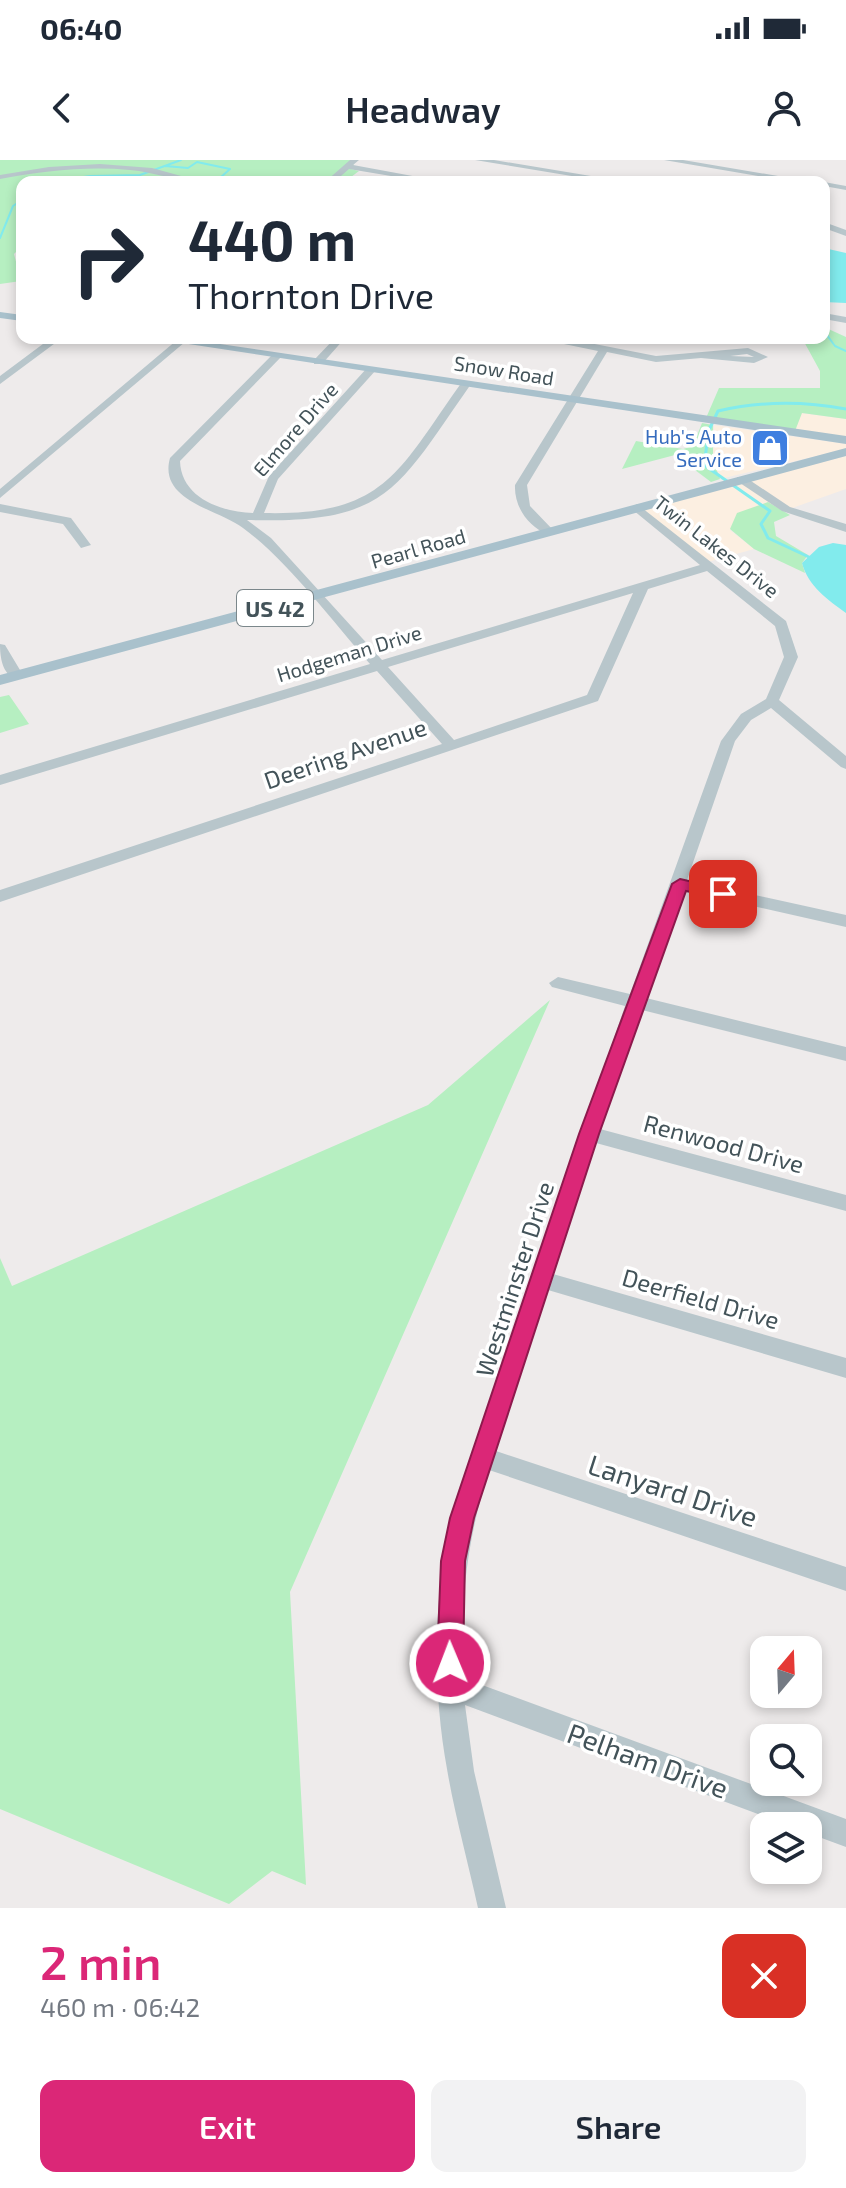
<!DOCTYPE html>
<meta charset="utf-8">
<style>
body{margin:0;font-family:"Exo 2",sans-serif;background:#f2f2f3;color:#1f2937;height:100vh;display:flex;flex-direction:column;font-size:30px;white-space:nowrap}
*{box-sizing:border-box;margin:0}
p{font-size:26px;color:#747a83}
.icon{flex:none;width:44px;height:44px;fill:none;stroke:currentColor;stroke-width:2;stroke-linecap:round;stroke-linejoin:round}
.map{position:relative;height:1748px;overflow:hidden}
.drawer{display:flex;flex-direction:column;background:#fff;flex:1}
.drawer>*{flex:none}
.hud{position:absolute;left:16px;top:16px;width:814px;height:168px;border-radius:16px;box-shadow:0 4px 12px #0003;background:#fff;color:#1f2937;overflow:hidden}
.needle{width:52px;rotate:19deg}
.tools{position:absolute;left:750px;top:1476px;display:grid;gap:16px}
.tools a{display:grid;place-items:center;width:72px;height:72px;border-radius:16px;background:#fff;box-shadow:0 4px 12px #0003;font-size:40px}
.pin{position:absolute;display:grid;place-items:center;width:68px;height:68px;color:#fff;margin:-34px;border-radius:16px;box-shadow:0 4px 12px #0006}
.me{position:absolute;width:88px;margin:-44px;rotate:359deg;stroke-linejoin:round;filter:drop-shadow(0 0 6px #0008)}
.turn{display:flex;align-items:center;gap:28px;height:168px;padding:0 40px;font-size:36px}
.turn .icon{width:104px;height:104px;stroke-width:2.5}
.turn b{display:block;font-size:56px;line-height:68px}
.round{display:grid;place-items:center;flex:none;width:84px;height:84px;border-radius:16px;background:#f2f2f3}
.headline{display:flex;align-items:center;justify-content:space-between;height:136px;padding:0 40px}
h1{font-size:48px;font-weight:600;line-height:60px;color:#db2777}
.cta{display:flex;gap:16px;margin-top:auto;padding:16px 40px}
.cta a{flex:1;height:92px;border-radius:16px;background:#db2777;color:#fff;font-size:32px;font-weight:600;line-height:92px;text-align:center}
.cta a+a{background:#f2f2f3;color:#1f2937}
.status{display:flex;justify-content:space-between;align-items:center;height:56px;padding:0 40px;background:#fff;direction:ltr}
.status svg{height:22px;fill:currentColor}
header{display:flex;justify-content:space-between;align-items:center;height:104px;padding:0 40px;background:#fff;font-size:36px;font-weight:600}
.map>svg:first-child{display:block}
</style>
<div class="status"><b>06:40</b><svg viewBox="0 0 49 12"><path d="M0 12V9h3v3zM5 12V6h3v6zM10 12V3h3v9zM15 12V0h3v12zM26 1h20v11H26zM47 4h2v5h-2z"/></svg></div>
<header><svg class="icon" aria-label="back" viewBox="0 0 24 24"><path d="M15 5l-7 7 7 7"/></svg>Headway<svg class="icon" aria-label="person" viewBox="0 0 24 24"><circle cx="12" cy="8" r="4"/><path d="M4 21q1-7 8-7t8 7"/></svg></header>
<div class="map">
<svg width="846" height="1748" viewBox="0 0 846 1748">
<rect width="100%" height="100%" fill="#eeebeb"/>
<path fill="#fcefe1" d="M801,253l45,6v19l-51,-7z
M714,265l132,19v5l-126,30 -7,-19z
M846,296v33l-116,41 24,19 -46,13 -67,-53z"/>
<path fill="#b6efc1" d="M0,0h356l-5,9 8,2 -8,6 13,5h-342v64l-8,8 7,27 -21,3z
M824,167l22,10v82l-44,-6 -7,18 -89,-13 13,-30h101v-17l-18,-33h22z
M702,263l11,2v35l7,19 -9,3 -36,-27 -53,14 14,-28 47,8 10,-3z
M768,342l22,13 -16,7 2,14 32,19 -6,8 3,10 -51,-24 -24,-20 7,-16z
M9,535l20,29 -29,9v-36z
M550,840l-260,592 16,293 -34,-14 -43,33 -229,-95v-551l12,28 416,-181z"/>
<path fill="#82ebed" d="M824,88l22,5v50l-22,-1z
M833,383l13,2v68c-18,-13 -38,-27 -44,-50l17,-16z"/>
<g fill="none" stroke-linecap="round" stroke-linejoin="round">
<path stroke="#82ebed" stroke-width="2" d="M165,6l23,2 9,-6 33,7 -9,8 11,5
M51,22l39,-6 50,-1 41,-15
M0,78l13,-32 9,-6
M824,171l11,15 11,5"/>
<path stroke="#82ebed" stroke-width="3" d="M811,398l-43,-20 -7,-14 9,-13 -66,-46 5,-35 9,-19c43,-10 85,-10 128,-2"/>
<path fill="#b8c6cb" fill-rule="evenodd" d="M350,0h9l-6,5 92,17h-18l-78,-13 -15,13h-9z
M475,0h19l133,22h-19z
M664,0h19l130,22h-19z
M100,4l52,4 51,14c-24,0 -49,-10 -73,-12 -44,-4 -87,1 -130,9v-4l49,-8z
M823,22h1l22,4v4l-22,-4z
M824,62l22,8v6l-22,-8z
M824,153l22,4v6l-22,-4z
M51,178h11l-62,46v-8z
M335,178h10l-23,26h-8v-4z
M490,178h74l92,18 92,-8 20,9 -14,6 -53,-5 -45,4 -49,-10 -80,133 3,21 24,25 -6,4c-20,-9 -34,-28 -33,-50l83,-134 -34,-7 -69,-3zM747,194l7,3 -24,-1z
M177,180l8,2 -185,156v-9z
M273,194l9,2 -102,105c1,36 40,51 73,52l16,-37 98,-108 9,2 -98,109 -14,34c122,3 134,-42 198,-131l9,2c-75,107 -83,140 -224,136l24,18 111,122 318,-95 -67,-55 -2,-2 6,-4 149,117 12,36 -19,43 67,56v13l-5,-2 -70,-59 -20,12 -16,21 -48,139 159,35v12l-163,-37 -37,108 200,49v14l-204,-51 -42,119 246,66v16l-250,-68 -43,131 293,84v20l-298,-88 -52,161 350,116v24l-357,-121c-22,69 -30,137 -26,208l383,141v28l-38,-14v-7h-18l-325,-121 9,66 32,137h-28c-10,-46 -23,-92 -31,-139 -15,-83 -13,-168 3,-251l175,-512 -73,-19 -3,-4 9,-6 72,17 91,-253 20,-27 25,-15 18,-42 -9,-31 -68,-55 -59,18 -50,112 -598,201v-12l442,-146 -65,-73 -377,114v-10l370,-111c-37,-42 -83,-104 -127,-136 -25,-19 -85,-27 -73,-70zM633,433l-46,102 -133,45 -66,-73z
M737,317h8l45,30 56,17v8l-64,-21 -45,-30z
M0,344l71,14 20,27 -10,3 -18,-24 -63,-12z
M0,484l5,1 18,30 -2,3 -5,1c-14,-5 -16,-22 -16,-35z"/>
<path fill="#a9c1cc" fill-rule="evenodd" d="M0,152l22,3v6l-22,-3z
M149,178h30l667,98v8z
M846,288v8l-846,229v-10z"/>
</g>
<path fill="#a9aeb1" d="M759,280l27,10 -19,6 -10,-7z"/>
<path fill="#898d90" d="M787,282l-1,8 -19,6 1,-9z"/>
<path fill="#c4cace" stroke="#898d90" stroke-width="2" d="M772,272l15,10 -19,5 -9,-7 3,-6z"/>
<path fill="#db2777" stroke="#8e194d" stroke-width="2" d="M680,719l48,11 3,4 -8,5 -37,-8 -87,243 -125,384 -9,43 -2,102 -4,9 -9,4 -9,-4 -4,-9 4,-102 9,-43 129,-384 93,-250z"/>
<defs>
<symbol id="shop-square" viewBox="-11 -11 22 22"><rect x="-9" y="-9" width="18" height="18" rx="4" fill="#3f7fe0" stroke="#fff"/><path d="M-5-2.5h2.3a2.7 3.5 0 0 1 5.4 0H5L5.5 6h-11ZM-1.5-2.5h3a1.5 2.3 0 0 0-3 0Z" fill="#fff"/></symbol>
</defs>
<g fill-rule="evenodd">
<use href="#shop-square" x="748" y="266" width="44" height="44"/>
</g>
<g text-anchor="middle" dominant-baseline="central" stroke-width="7" stroke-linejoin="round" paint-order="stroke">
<g font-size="20" fill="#435359" stroke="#fff">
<text transform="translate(504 210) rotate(9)">Snow Road</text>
<text transform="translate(295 269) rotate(-49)">Elmore Drive</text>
<text transform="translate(717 386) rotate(38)">Twin Lakes Drive</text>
<text transform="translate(418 388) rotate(-16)">Pearl Road</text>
<text transform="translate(349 493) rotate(-17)">Hodgeman Drive</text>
</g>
<g font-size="20" fill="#366cbe" stroke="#fff" text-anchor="end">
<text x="742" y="276">Hub's Auto<tspan x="742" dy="23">Service</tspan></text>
</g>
<rect fill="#fff" stroke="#7b878b" stroke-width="2" x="237" y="430" width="76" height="36" rx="6"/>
<g font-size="22" font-weight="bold" fill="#435359">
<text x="275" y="448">US 42</text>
</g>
<g font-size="24" fill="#435359" stroke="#fff">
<text transform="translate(345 593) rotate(-19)">Deering Avenue</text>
<text transform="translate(724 983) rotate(15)">Renwood Drive</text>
<text transform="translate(514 1119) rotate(-72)">Westminster Drive</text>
<text transform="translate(701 1138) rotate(16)">Deerfield Drive</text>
</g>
<g font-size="28" fill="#435359" stroke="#fff">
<text transform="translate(673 1330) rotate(18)">Lanyard Drive</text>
<text transform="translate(648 1600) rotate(20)">Pelham Drive</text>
</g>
</g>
</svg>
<div class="tools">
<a><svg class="needle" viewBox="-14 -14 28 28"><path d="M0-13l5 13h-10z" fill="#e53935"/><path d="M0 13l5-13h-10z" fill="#747a83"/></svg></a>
<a><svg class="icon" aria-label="search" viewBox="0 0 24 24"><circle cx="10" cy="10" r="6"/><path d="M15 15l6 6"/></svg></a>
<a><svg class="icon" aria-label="layers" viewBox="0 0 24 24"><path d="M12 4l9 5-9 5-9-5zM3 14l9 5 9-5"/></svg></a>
</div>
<div class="pin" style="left:723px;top:734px;background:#d93025"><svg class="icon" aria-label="arrive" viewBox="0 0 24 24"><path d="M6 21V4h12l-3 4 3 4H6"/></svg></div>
<svg class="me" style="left:450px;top:1503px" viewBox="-20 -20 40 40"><circle r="17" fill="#db2777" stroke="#fff" stroke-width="3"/><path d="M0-11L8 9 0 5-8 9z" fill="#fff"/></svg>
<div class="hud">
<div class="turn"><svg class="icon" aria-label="right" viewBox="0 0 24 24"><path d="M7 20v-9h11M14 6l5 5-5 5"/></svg><div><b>440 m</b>Thornton Drive</div></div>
</div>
</div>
<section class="drawer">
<div class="headline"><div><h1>2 min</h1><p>460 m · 06:42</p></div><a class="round" style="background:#d93025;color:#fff"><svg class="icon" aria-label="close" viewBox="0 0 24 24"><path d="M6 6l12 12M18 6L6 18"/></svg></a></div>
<div class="cta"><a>Exit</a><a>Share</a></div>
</section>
